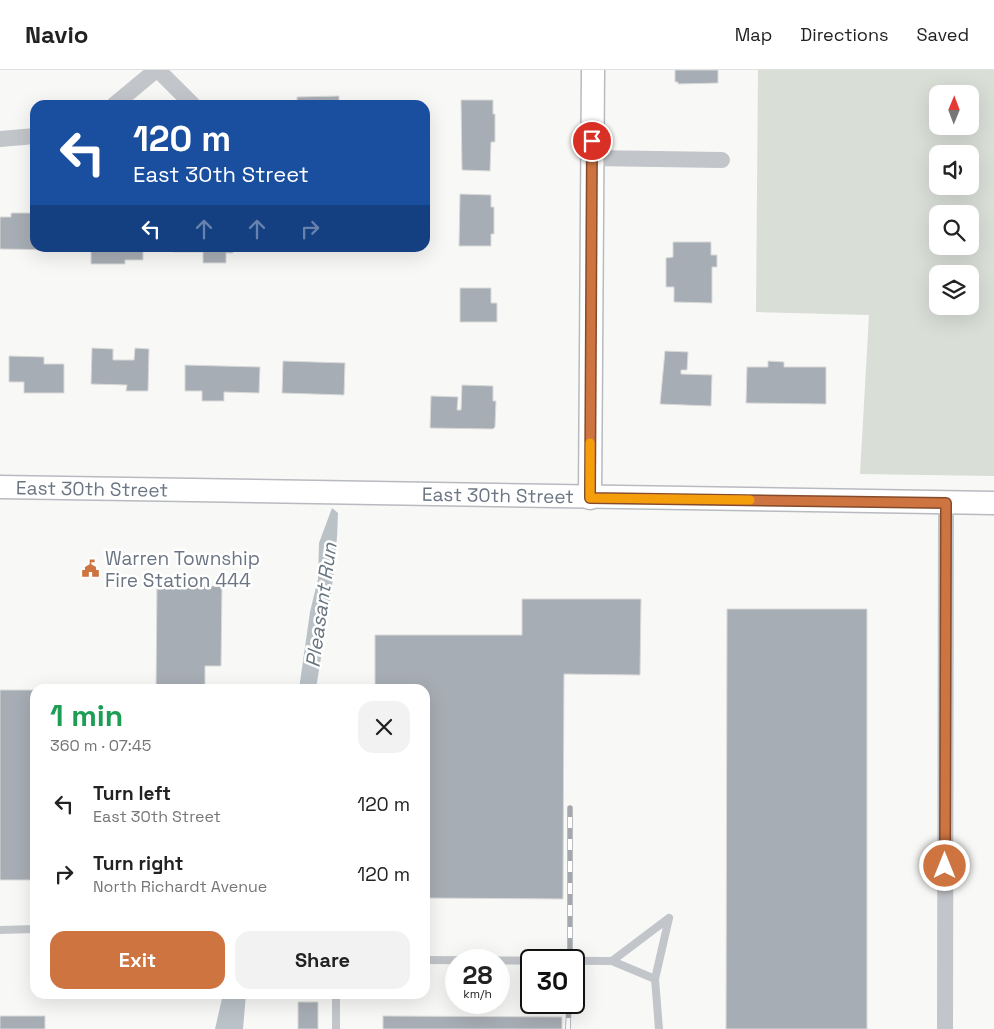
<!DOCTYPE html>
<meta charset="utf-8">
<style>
body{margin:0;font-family:"Space Grotesk",sans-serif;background:#f2f2f2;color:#222;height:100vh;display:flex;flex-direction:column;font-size:19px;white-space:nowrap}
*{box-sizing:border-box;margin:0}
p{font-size:16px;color:#767676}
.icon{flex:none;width:28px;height:28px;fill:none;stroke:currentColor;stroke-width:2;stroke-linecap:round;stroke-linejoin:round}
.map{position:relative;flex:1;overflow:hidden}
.drawer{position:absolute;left:30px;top:614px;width:400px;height:315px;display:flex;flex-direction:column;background:#fff;border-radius:15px;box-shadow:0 5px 20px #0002}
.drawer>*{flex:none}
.banner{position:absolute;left:30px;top:30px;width:400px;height:152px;border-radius:15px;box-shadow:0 5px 20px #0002;background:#1a4fa0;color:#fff;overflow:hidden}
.needle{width:32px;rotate:1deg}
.fabs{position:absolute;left:929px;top:15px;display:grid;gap:10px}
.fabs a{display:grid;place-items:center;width:50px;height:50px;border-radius:10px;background:#fff;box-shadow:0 5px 20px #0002;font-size:25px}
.speed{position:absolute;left:445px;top:879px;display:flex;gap:10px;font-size:25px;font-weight:700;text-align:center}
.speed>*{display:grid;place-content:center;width:65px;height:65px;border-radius:50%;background:#fff;box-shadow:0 5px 20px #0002;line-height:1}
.speed small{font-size:12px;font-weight:400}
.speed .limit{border:2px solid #111;border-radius:8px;background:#fff;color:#111}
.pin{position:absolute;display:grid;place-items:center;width:42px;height:42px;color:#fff;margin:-21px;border:2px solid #fff;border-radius:50%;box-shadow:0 1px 5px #0007}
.me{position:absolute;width:55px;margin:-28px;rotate:0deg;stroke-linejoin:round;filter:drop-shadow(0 0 4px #0008)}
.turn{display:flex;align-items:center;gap:18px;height:105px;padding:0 20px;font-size:22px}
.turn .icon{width:65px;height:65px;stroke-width:2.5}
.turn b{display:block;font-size:35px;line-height:42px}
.lanes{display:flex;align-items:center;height:48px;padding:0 20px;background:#0003;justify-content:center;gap:25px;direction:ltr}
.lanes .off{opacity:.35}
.round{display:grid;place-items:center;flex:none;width:52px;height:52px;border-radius:15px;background:#f2f2f2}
.head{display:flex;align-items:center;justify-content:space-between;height:85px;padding:0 20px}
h1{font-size:30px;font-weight:600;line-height:38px;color:#1e9e55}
.primary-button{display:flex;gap:10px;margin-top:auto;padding:10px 20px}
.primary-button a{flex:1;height:58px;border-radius:15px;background:#cd7440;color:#fff;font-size:20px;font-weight:600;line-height:58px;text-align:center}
.primary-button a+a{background:#f2f2f2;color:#222}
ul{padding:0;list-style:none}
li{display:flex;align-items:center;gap:15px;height:70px;padding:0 20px}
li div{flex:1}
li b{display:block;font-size:19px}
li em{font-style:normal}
header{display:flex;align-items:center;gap:30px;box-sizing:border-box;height:70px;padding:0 25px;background:#fff;border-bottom:1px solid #e0e0e0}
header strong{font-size:24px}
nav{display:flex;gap:28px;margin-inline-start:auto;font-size:18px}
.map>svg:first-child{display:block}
</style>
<header>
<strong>Navio</strong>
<nav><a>Map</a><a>Directions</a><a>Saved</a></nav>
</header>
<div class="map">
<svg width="994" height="959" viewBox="0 0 994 959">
<rect width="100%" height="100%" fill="#f8f8f6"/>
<path fill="#d9ded7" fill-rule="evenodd" d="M758,0h236v406l-134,-2 9,-159 -113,-3zM938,24h32v32h-32zM938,84h32v32h-32zM938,144h32v32h-32zM938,204h32v32h-32z"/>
<path fill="#bac2c7" d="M332,438l6,5c-1,59 -13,117 -22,176h-17l11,-77 8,-33 1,-36z
M223,924h23l-3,35h-28z"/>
<path fill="#a7adb4" stroke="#d9dad8" d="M675,0h43v13l-40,1v-2h-3z
M339,26v9h-42v-8z
M461,30h32v14h2v28h-4l-1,29 -28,-1z
M460,124l31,1v12h3v27h-3v12h-32z
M11,143h24v35h28v2l-63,-1v-32h11z
M673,172h38v13h6v12h-5v36l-38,-1v-15h-8v-29l7,-1z
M91,178h52v12h-18v4h-34z
M173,178h60v5h-7v10h-23v-11h-30z
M460,218h31v15h6v19h-37z
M92,278l21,1v11h21l1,-12 14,1 -1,42h-22l1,-6 -36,-1z
M665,281l23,1 -1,18h-6v4l31,1 -1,31 -51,-2z
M9,286l35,1v7h20v29h-40v-11h-15z
M283,291l62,2 -1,32 -62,-2z
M768,291l16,1v5h42v37l-80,-1 1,-36h21z
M185,295l75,2 -1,26 -35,-1v9h-22v-10h-17z
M462,315l31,1v15h3l-1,26 -2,2 -63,-1 1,-32 27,1 -1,13h4z
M157,511l40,1v4h25l-1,80h-16v23h-49z
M522,529h119l-1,76 -76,-1 -1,225 -138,-1v-209h-50v-54h147z
M727,539h140v420h-141z
M0,620h35v190h-35z
M298,932h20v27h-20z
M0,946h45v13h-45z
M383,946l179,1v12h-179z"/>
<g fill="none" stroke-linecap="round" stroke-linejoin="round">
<defs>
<g id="secondary">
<path id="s1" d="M0,417l994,16"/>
<path d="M590,428l3,-428"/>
</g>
</defs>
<use href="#secondary" stroke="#b7babf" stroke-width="25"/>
<path stroke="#c2c5c9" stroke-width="8" d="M0,860l35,-1
M425,890l187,1 57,-43
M612,891l43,18 14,-61
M655,909l4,50
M336,924v35"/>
<path stroke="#c2c5c9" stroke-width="16" d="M158,0l35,35
M114,35l42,-35
M0,69l35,-3
M592,88l130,2
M945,959l1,-526"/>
<use href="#secondary" stroke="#fff" stroke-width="22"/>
<defs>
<path id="rail" d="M570,890v-152
M568,959l1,-27"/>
</defs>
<use href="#rail" stroke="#a4a8ae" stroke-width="5.5"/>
<use href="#rail" stroke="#fff" stroke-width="4" stroke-dasharray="11" stroke-linecap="butt"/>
</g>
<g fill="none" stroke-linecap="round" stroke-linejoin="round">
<defs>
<path id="route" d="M592,71l-2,357 356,5 -1,363"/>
</defs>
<use href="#route" stroke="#854b2a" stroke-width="12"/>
<use href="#route" stroke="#cd7440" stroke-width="9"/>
<path stroke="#f59e0b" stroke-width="9" d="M590,373v55l160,2"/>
</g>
<defs>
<symbol id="civic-bare" viewBox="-9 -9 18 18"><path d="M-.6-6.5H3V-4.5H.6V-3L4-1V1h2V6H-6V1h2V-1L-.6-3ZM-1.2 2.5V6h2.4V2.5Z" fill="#cd7440" stroke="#fff" stroke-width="2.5" paint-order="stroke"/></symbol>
</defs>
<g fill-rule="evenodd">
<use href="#civic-bare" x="78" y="486" width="25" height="25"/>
</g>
<g text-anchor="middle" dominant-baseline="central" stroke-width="5" stroke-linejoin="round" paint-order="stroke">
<g font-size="19" fill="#6b7583" stroke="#fff">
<text stroke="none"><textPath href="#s1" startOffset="92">East 30th Street</textPath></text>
<text stroke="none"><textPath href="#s1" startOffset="498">East 30th Street</textPath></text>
</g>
<g font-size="19" fill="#6b7583" stroke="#fff" text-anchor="start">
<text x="105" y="488">Warren Township<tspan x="105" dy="22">Fire Station 444</tspan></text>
</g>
<g font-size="20" font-style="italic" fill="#67757f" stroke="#fff">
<text transform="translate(321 535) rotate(-82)">Pleasant Run</text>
</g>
</g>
</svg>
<div class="fabs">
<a><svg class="needle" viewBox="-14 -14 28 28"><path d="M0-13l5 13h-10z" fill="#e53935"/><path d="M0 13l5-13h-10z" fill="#767676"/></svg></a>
<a><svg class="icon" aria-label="sound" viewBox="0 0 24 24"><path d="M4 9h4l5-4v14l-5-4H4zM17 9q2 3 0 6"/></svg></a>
<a><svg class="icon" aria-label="search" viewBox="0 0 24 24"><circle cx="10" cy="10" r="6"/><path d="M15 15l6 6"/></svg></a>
<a><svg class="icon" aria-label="layers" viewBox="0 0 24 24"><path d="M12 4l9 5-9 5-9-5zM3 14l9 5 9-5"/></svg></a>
</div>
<div class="speed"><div>28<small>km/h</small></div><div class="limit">30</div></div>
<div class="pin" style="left:592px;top:71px;background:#d93025"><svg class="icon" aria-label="arrive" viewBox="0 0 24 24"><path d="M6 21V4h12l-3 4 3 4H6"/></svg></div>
<svg class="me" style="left:945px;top:796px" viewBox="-20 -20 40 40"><circle r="17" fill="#cd7440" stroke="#fff" stroke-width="3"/><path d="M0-11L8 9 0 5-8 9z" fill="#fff"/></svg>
<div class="banner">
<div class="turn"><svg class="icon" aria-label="left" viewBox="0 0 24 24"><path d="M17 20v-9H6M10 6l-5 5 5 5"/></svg><div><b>120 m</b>East 30th Street</div></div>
<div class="lanes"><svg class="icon" aria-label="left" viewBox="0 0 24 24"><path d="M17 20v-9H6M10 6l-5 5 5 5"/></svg><svg class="icon off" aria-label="ahead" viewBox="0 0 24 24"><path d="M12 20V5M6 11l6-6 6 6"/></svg><svg class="icon off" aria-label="ahead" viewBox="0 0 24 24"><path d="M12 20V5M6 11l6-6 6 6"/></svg><svg class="icon off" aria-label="right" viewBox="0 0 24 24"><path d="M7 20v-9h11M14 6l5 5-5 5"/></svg></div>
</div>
<section class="drawer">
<div class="head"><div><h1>1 min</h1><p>360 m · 07:45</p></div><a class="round"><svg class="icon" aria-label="close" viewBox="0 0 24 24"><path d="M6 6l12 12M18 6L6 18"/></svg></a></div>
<ul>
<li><svg class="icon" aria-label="left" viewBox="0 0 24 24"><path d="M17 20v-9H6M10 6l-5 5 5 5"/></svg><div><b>Turn left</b><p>East 30th Street</p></div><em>120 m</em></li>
<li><svg class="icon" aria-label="right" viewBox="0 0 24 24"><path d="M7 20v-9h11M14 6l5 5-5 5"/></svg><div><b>Turn right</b><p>North Richardt Avenue</p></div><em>120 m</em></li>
</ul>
<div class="primary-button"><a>Exit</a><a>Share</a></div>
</section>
</div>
